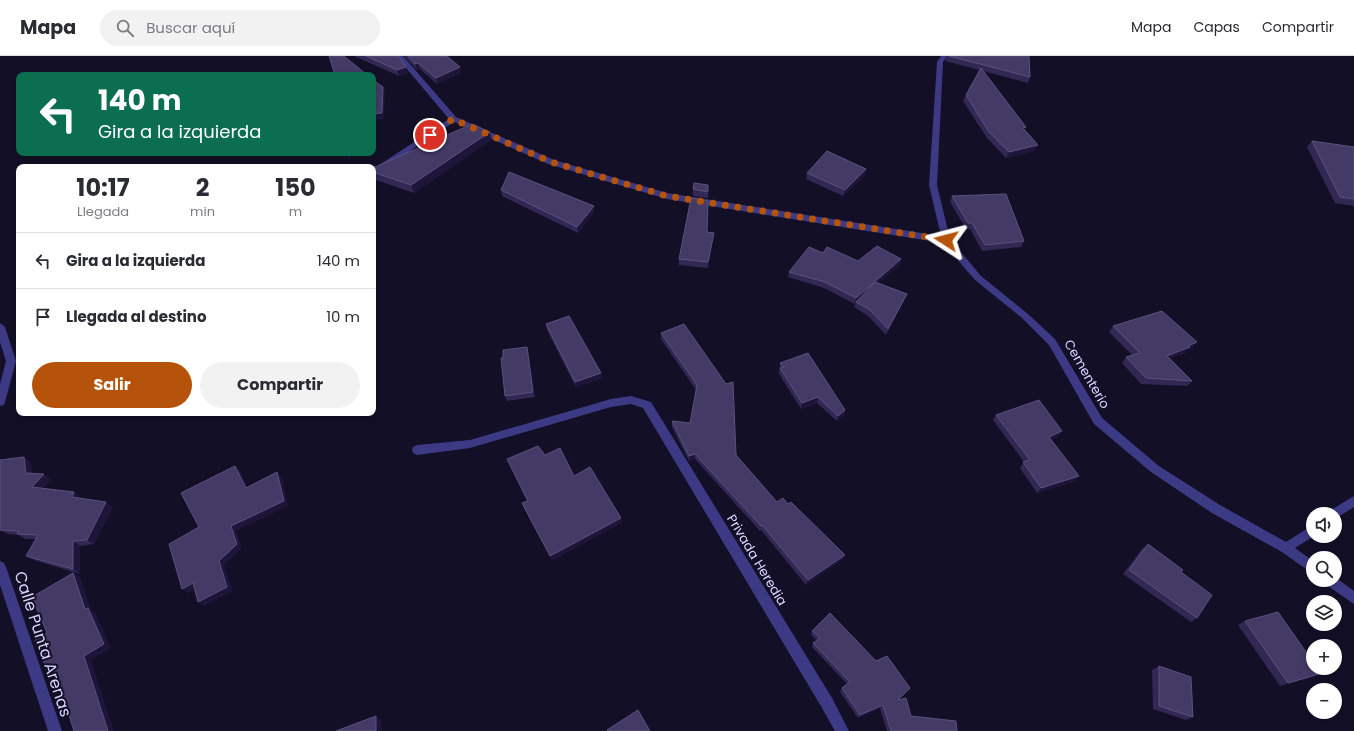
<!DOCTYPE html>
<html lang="es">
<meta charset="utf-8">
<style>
body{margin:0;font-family:Poppins,sans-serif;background:#f2f2f3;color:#2b2b33;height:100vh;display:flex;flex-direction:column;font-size:15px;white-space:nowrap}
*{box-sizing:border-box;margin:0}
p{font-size:13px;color:#7c7c81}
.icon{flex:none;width:22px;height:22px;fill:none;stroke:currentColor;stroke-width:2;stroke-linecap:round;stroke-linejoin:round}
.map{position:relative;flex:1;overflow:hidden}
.drawer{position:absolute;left:16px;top:108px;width:360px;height:252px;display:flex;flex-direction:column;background:#fff;border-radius:8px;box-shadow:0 2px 6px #0003}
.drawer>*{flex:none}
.hud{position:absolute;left:16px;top:16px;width:360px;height:84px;border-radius:8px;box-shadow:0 2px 6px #0003;background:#0b6e4f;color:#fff;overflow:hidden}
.buttons{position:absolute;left:1306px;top:451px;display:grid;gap:8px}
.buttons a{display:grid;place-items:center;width:36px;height:36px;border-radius:50%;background:#fff;box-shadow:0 2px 6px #0003;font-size:20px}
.pin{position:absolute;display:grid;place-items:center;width:34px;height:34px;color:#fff;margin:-17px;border:2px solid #fff;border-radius:50%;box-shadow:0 1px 4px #0007}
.me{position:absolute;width:44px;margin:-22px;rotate:279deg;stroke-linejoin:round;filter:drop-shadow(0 0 3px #0008)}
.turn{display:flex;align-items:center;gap:14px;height:84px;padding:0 16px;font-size:18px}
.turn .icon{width:52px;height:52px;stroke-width:2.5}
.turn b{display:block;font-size:28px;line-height:34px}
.eta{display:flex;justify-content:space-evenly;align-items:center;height:68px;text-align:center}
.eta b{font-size:24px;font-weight:700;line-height:28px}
.action{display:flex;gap:8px;margin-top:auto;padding:8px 16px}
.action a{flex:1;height:46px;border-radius:24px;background:#b45309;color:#fff;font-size:16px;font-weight:700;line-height:46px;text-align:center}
.action a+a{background:#f2f2f3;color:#2b2b33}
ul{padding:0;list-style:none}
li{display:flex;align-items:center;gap:12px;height:56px;padding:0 16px;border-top:1px solid #e1e1e2}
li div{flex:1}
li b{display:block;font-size:15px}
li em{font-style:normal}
header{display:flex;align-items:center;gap:24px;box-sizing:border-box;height:56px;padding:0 20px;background:#fff;border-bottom:1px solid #e1e1e2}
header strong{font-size:19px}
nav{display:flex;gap:22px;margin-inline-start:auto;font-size:14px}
.search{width:280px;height:36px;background:#f2f2f3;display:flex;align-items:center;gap:10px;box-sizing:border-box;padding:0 14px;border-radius:22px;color:#7c7c81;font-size:15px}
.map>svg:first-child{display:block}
</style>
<header>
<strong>Mapa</strong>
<div class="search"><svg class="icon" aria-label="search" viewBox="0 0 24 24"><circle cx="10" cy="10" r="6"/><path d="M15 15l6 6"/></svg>Buscar aquí</div>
<nav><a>Mapa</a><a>Capas</a><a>Compartir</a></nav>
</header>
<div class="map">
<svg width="1354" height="675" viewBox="0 0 1354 675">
<rect width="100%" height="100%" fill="#130f26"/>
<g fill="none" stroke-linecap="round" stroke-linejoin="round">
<path fill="#3d3a85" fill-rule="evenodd" d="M396,0h7l53,61 98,43 113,33 274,43 -12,-51 8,-123 4,-6h6l-4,6 -6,123 13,54 31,37 47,38 27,25 47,79 57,48 61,39 66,37 27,-17 1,11 -19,12 18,13v13l-31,-22 -70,-39 -61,-41 -57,-48 -45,-79 -27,-27 -47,-38 -32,-37 -276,-44 -119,-35 -94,-42 -81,53v-6l76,-50z
M0,267l5,4 11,34 -11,41 -1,3 -4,1v-22l6,-23 -6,-19z
M631,340l20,6 181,296 17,33h-14l-13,-23 -179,-300 -12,-4 -20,3 -141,41 -53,7 -4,-2 -1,-3 1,-3 4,-2 53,-5 141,-41z
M1354,440v11l-19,12v-5h-6l2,-4z
M0,505l4,2 2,4 56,164h-14l-48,-146z
M1335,521l19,14v13l-29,-20 -2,-4h12z"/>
</g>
<path fill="#312854" d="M354,0h44l10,17 -9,3z
M404,0h43l14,17 -24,11 -17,-15 -3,1z
M947,0h82l1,21 -2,6 -45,-12 42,59 10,21 -29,7 -19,-20 -24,-37 3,-6 13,-25 -34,-9z
M490,76l1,8 -77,53 -41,-14v-11z
M1312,85l42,6v59l-19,-3 -28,-56z
M866,113l-1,6 -22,21 -37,-17 1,-6z
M708,129v13l-15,-2v-7z
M501,134l93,22 -16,21 -76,-37z
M952,140l72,45 -3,6 -39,4 -12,-22h-4l-16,-27z
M707,176l6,7 -5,29 -29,-3v-6z
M823,197l35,8 43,-2 -2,6 -21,18 29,11 -3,6 -18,35 -18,-19 -14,-9 2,-4 -1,1 -31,-16 -36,-11 1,-5z
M546,268l56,54 -26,9 -29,-57z
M684,268l52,131 41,47 11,2 55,55 -37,26 -45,-55 -1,1 -65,-72 -6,2 -17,-34v-6l18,2 6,-33 -35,-51v-6z
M1113,270l79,22 -5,2 -2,3 -15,5 22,23 -5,5 -46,-2 -19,-21 4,-6 6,-2 -23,-23z
M528,296l7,45 -28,4 -2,-5z
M780,307l65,47 -1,5 -7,6 -20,-18 -16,6 -22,-35z
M996,359l66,16 -4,6 -7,2 24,42 -38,12 -17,-25 4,-6 -31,-42z
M545,399l29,21 47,42v5l-69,37 -28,-52 -2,-5 5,-2 -18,-37 -2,-5z
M31,406l1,11 19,6 -8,9 38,9 -1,1 33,9 -19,37 -14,2v28l-46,-14 -8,-4 10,-17h-11l-6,-4 -11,-1 -8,-4z
M1148,488l49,74 -6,4 -68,-48 19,-25z
M1245,565l77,52 -9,4 -33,9 -42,-61z
M812,575l86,69 13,16 46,15h-70l-7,-23 -22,10 -18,-26 2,-4 5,-4 -35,-37 1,-4 4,-2 -6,-6z
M1159,610l34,51 -7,3 -33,-11 -1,-39z"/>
<path fill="#1d163a" d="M418,7l2,6 -3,1 -2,-6z
M406,11l2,6 -9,3 -2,-6z
M460,11l1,6 -24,11 -1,-6z
M383,31l2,6 -1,26 -11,1v1v-7z
M490,76l1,8 -77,53 -3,-8z
M1038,89l-3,6 -29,7 3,-6z
M347,97h6l-4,7 -3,-6z
M866,113l-1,6 -22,21 2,-6z
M594,150v6l-16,21 -1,-6z
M714,177l-1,6 -5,29v-6z
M901,203l-2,6 -42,37h-1l-1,2 1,-6z
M907,238l-3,6 -18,35 2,-6z
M1197,286l-5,6 -5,2 -2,3 -23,8 5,-5z
M527,291l1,5 7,45 -2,-5z
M601,317l1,5 -26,9 -1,-5z
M818,341l-1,6 -16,6 1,-6z
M845,354l-1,5 -7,6 1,-5z
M1062,375l-4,6 -13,5 4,-5z
M695,398v5l-6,2v-5z
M24,401l7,5 2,16 -7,-5z
M235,410l5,5 11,22 -5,-5z
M277,416l5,5 6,29 -52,25 6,17 -18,17 9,26 -29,15 -6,-4 21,-41 12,-35z
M44,418l7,5 -12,13 -7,-5z
M1079,420l-4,5 -38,12 4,-5z
M74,436l7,5 -3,5 -6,-5z
M106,446l7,5 -19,37 -7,-4z
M621,462v5l-69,37 -2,-4z
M73,485l7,5v28l-7,-5z
M845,499l-2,4 -37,26 2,-5z
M73,517l7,4 11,33 4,2 16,36 -20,12 23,71h-6l-24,-75 1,-47z
M193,527l5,4 -10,6 -6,-4z
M1322,617l-9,4 -33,9 8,-3z
M56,618l2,7 -8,-3z
M883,649l-3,3 -22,10 2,-3z
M376,660l5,4 1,11h-6z"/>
<path fill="#433a66" stroke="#5a527e" d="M329,0h15l23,19h-32z
M366,0h32l8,11 -9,3z
M408,0h39l13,11 -24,11 -18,-15 -3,1z
M949,0h80l1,21z
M981,12l45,59 -3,1 15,17 -29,7 -20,-20 -23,-37z
M373,24l10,7 -1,26 -9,1z
M472,68l18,8 -79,53 -38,-13v-4z
M1312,85l42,6v52l-14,-2z
M827,95l39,18 -21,21 -38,-17z
M509,116l85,34 -17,21 -76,-37z
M694,127l14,2v7l-15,-3z
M1006,138l18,47 -39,4 -13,-22h-4l-16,-27z
M691,142l17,3 -1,31 7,1 -6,29 -29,-3z
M877,190l24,13 -45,39 -31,-16 -36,-10 20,-25 14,6 4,-6 31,14z
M875,226l32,12 -19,35 -18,-19 -14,-8z
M1162,255l35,31 -9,4 2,1 -23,9 25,25 -46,-3 -20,-21 14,-4 -27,-27z
M569,260l32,57 -26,9 -29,-58z
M684,268l42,60 7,-2 3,73 41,47 6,-4 5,6 3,-2 54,53 -37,25 -46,-55 -1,1 -66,-72 -6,2 -17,-35 18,2 7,-38 -36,-52z
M527,291l6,45 -28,4 -4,-38h2v-8z
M808,297l37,57 -7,6 -20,-19 -16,6 -22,-35 4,-1 -4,-4z
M1039,344l23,31 -13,6 30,39 -38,12 -18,-26 7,-2 -34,-45z
M538,390l7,9 15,-7 14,28 16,-9 31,51 -71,38 -28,-53 6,-2 -21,-42z
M24,401l2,16 18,1 -12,13 42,5 -2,5 34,5 -19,38 -14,1v28l-47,-13 12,-21 -21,-1 2,-3 -19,-1v-70z
M235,410l11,22 31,-16 7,29 -53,25 6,18 -18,17 8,26 -29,15 -5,-19 -11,6 -13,-45 30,-17 -18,-34z
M1148,488l35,26 -2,2 31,23 -15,23 -68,-48z
M73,517l12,36 3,-1 16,36 -20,12 24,75h-34l-18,-57 -6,4 -15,-38 12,-7 -15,-36z
M1278,556l35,50v6h5l4,5 -34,10 -43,-62z
M830,557l46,48 11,-5 23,32 -12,12 8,-2 5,18 45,5 1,10h-66l-8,-26 -23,10 -18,-27 8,-6 -37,-39 7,-5 -8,-7z
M1159,610l32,11 2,40 -34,-11z
M638,654l12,21h-42l-1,-1z
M376,660v15h-40z"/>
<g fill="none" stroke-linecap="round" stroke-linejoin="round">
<path stroke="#b45309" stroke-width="7" stroke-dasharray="0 12.6" d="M430,79l23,-16 98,43 116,34 279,44"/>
</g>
<g text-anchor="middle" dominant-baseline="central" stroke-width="4" stroke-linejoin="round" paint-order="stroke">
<g font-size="13" fill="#d9d4ff" stroke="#130f26">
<text transform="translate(1087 318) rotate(60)">Cementerio</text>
<text transform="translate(757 504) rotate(59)">Privada Heredia</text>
</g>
<g font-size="16" fill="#d9d4ff" stroke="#130f26">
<text transform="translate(43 588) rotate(72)">Calle Punta Arenas</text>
</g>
</g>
</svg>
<div class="buttons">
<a><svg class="icon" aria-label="sound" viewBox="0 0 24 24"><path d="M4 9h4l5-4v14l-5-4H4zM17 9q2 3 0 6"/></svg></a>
<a><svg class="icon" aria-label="search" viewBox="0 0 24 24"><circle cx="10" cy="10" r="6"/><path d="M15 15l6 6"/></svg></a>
<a><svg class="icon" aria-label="layers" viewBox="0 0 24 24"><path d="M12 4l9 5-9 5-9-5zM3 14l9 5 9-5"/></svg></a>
<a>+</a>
<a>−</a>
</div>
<div class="pin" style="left:430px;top:79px;background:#d93025"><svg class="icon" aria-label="arrive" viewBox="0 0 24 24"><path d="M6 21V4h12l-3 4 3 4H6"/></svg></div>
<svg class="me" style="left:946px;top:184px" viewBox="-20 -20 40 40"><path d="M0-17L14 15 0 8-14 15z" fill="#b45309" stroke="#fff" stroke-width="4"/></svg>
<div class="hud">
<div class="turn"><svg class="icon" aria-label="left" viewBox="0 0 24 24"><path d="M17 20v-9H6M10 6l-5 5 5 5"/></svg><div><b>140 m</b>Gira a la izquierda</div></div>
</div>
<section class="drawer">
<div class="eta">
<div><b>10:17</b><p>Llegada</p></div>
<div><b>2</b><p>min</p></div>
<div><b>150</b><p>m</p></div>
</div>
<ul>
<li><svg class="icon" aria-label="left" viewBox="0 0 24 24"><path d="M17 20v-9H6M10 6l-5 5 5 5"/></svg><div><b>Gira a la izquierda</b></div><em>140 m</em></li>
<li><svg class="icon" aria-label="arrive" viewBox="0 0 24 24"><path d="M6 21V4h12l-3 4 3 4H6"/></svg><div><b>Llegada al destino</b></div><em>10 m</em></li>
</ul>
<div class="action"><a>Salir</a><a>Compartir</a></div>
</section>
</div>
